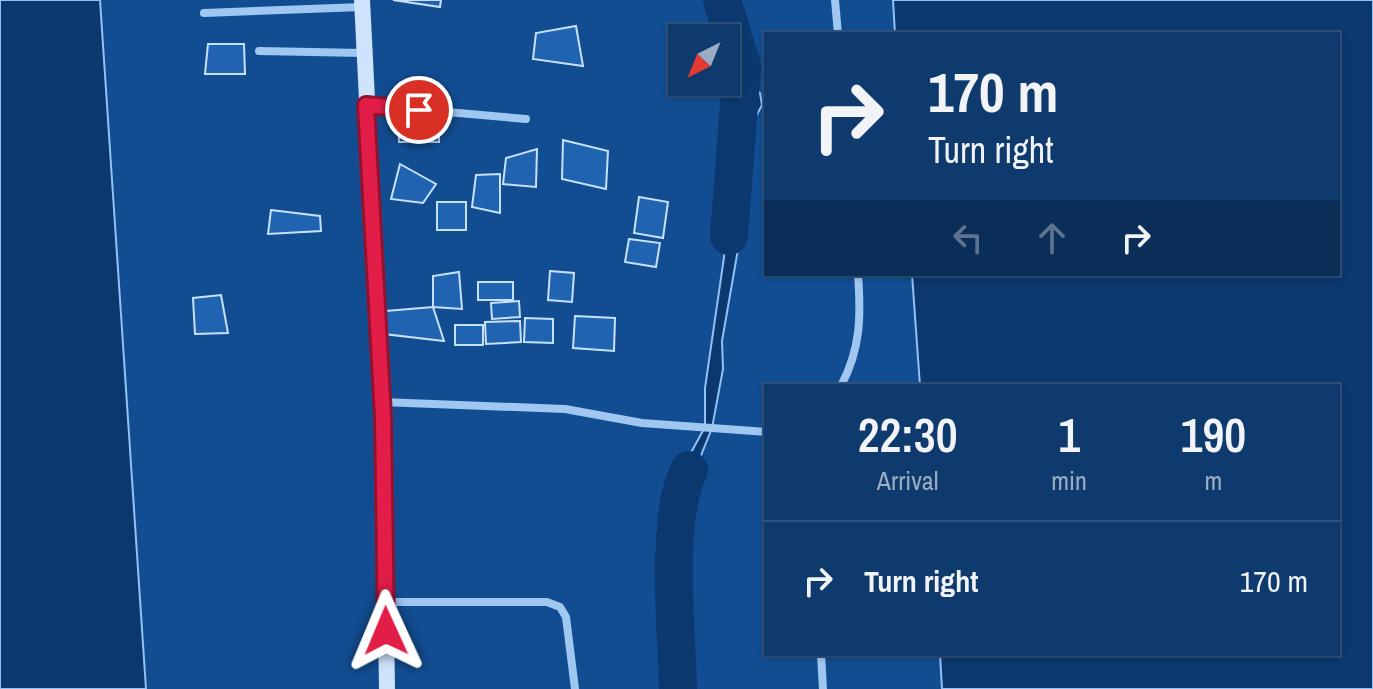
<!DOCTYPE html>
<style>
body{margin:0;font-family:"Archivo Narrow",sans-serif;background:#1c4576;color:#f1f3f6;height:100vh;display:flex;flex-direction:column;font-size:30px;white-space:nowrap}
*{box-sizing:border-box;margin:0}
p{font-size:26px;color:#9badc2}
.icon{flex:none;width:44px;height:44px;fill:none;stroke:currentColor;stroke-width:2;stroke-linecap:round;stroke-linejoin:round}
.map{position:relative;flex:1;overflow:hidden}
.sheet{position:absolute;left:764px;top:384px;width:576px;height:272px;display:flex;flex-direction:column;background:#0e3a6e;border-radius:0px;box-shadow:0 2px 6px #0004,0 0 0 2px #2e5481}
.sheet>*{flex:none}
.guide{position:absolute;left:764px;top:32px;width:576px;height:244px;border-radius:0px;box-shadow:0 2px 6px #0004,0 0 0 2px #2e5481;background:#0e3a6e;color:#f1f3f6;overflow:hidden}
.needle{width:52px;rotate:223deg}
.tools{position:absolute;left:668px;top:24px;display:grid;gap:16px}
.tools a{display:grid;place-items:center;width:72px;height:72px;border-radius:0px;background:#0e3a6e;box-shadow:0 2px 6px #0004,0 0 0 2px #2e5481;font-size:40px}
.pin{position:absolute;display:grid;place-items:center;width:68px;height:68px;color:#fff;margin:-34px;border:4px solid #fff;border-radius:50%;box-shadow:0 2px 8px #0007}
.me{position:absolute;width:88px;margin:-44px;rotate:359deg;stroke-linejoin:round;filter:drop-shadow(0 0 6px #0008)}
.turn{display:flex;align-items:center;gap:28px;height:168px;padding:0 32px;font-size:36px}
.turn .icon{width:104px;height:104px;stroke-width:2.5}
.turn b{display:block;font-size:56px;line-height:68px}
.lanes{display:flex;align-items:center;height:76px;padding:0 32px;background:#0003;justify-content:center;gap:40px;direction:ltr}
.lanes .off{opacity:.35}
.eta{display:flex;justify-content:space-evenly;align-items:center;height:136px;text-align:center}
.eta b{font-size:48px;font-weight:600;line-height:56px}
ul{padding:0;list-style:none}
li{display:flex;align-items:center;gap:24px;height:120px;padding:0 32px;border-top:2px solid #2e5481}
li div{flex:1}
li b{display:block;font-size:30px}
li em{font-style:normal}
.map>svg:first-child{display:block}
</style>
<div class="map">
<svg width="1373" height="689" viewBox="0 0 1373 689">
<rect width="100%" height="100%" fill="#124d92"/>
<path fill="#0b386e" stroke="#91c2f5" stroke-width="2" d="M0,0h100l46,689h-146z
M893,0h480v689h-431l-2,-35h398v-268h-418l-8,-112h426v-240h-443z
M745,83l15,10 2,12 -8,15 -9,89 -23,132 1,28 -11,59 -31,77 -14,60 15,124h-12l-14,-134 2,-31 18,-44 29,-53v-39l36,-248 -8,-43z"/>
<g fill="none" stroke-linecap="round" stroke-linejoin="round">
<path stroke="#0b386e" stroke-width="38" d="M722,0l20,66 -13,170
M678,689c-1,-60 -14,-166 11,-219"/>
</g>
<path fill="#2064b1" stroke="#c7e1fd" stroke-width="2" d="M441,0l-1,7 -47,-7z
M576,26l7,40 -50,-7 3,-26z
M208,44h36l1,30h-40z
M398,114l41,1v27h-40z
M563,140l45,11 -2,38 -44,-10z
M537,149l-1,38 -33,-3 3,-26z
M400,164l36,20 -13,19 -32,-4z
M500,174v39l-28,-6 4,-32z
M639,197l29,5 -5,36 -29,-5z
M437,202h29v28h-29z
M271,210l49,6 1,15 -53,3z
M629,239l31,4 -4,24 -31,-5z
M550,271l24,2 -2,29 -24,-2z
M459,272l3,37 -29,-2v-31z
M478,282h35v18h-35z
M221,295l7,38 -33,1 -2,-36z
M519,301l1,16 -28,2 -1,-16z
M433,307l11,34 -60,-7 2,-23z
M575,316l40,2 -1,33 -41,-3z
M525,318l28,1v24l-29,-1z
M520,321l1,21 -35,2 -1,-22z
M455,325h28v20h-28z"/>
<g fill="none" stroke-linecap="round" stroke-linejoin="round">
<path stroke="#9fc7f2" stroke-width="8" d="M835,0l3,34
M204,13l158,-6
M259,51l105,2
M367,105l159,14
M841,386c20,-38 20,-70 17,-112
M382,402l183,7 77,14 124,9
M386,602h161l13,5 6,10 9,72
M821,654l2,35"/>
<path stroke="#cee3fc" stroke-width="16" d="M362,0l21,417 4,272"/>
</g>
<g fill="none" stroke-linecap="round" stroke-linejoin="round">
<defs>
<path id="route" d="M386,631l-3,-214 -17,-312 53,5"/>
</defs>
<use href="#route" stroke="#92132f" stroke-width="20"/>
<use href="#route" stroke="#e11d48" stroke-width="14"/>
</g>
</svg>
<div class="tools">
<a><svg class="needle" viewBox="-14 -14 28 28"><path d="M0-13l5 13h-10z" fill="#e53935"/><path d="M0 13l5-13h-10z" fill="#9badc2"/></svg></a>
</div>
<div class="pin" style="left:419px;top:110px;background:#d93025"><svg class="icon" aria-label="arrive" viewBox="0 0 24 24"><path d="M6 21V4h12l-3 4 3 4H6"/></svg></div>
<svg class="me" style="left:386px;top:631px" viewBox="-20 -20 40 40"><path d="M0-17L14 15 0 8-14 15z" fill="#e11d48" stroke="#fff" stroke-width="4"/></svg>
<div class="guide">
<div class="turn"><svg class="icon" aria-label="right" viewBox="0 0 24 24"><path d="M7 20v-9h11M14 6l5 5-5 5"/></svg><div><b>170 m</b>Turn right</div></div>
<div class="lanes"><svg class="icon off" aria-label="left" viewBox="0 0 24 24"><path d="M17 20v-9H6M10 6l-5 5 5 5"/></svg><svg class="icon off" aria-label="ahead" viewBox="0 0 24 24"><path d="M12 20V5M6 11l6-6 6 6"/></svg><svg class="icon" aria-label="right" viewBox="0 0 24 24"><path d="M7 20v-9h11M14 6l5 5-5 5"/></svg></div>
</div>
<section class="sheet">
<div class="eta">
<div><b>22:30</b><p>Arrival</p></div>
<div><b>1</b><p>min</p></div>
<div><b>190</b><p>m</p></div>
</div>
<ul>
<li><svg class="icon" aria-label="right" viewBox="0 0 24 24"><path d="M7 20v-9h11M14 6l5 5-5 5"/></svg><div><b>Turn right</b></div><em>170 m</em></li>
</ul>
</section>
</div>
